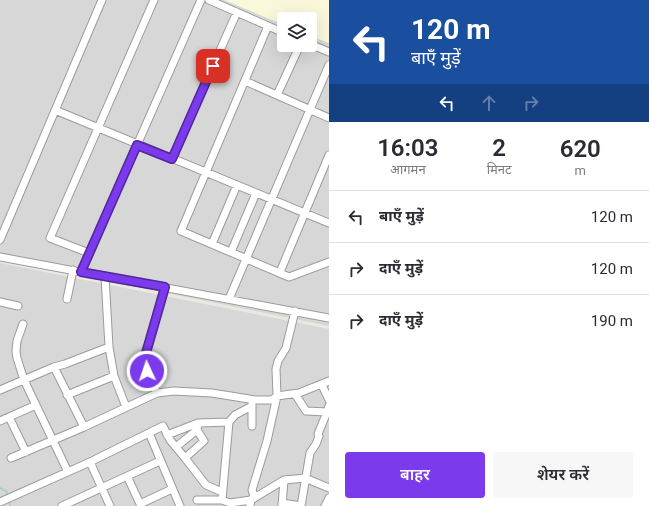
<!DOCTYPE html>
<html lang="hi">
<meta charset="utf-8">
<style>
body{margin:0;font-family:Roboto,"Noto Sans Devanagari",sans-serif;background:#f7f7f7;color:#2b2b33;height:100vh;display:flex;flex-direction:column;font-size:15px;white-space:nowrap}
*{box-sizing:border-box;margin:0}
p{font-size:13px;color:#7c7c81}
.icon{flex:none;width:22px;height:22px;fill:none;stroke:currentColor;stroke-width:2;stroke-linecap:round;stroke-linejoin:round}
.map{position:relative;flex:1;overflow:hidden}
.details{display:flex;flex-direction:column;background:#fff;width:320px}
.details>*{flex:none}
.hud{background:#1a4fa0;color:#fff;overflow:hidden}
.buttons{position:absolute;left:277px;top:12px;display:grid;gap:8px}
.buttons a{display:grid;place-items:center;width:40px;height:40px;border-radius:4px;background:#fff;box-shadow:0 4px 16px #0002;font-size:20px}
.pin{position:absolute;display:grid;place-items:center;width:34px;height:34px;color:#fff;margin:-17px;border-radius:8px;box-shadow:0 2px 6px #0006}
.me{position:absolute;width:44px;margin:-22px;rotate:357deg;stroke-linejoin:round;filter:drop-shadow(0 0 3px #0008)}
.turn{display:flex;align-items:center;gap:14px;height:84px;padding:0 16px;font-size:18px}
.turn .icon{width:52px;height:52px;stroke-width:2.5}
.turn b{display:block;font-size:28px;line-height:34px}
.lanes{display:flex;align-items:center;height:38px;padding:0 16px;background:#0003;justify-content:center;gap:20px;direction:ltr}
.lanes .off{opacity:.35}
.eta{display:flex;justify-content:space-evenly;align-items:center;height:68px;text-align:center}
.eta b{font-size:24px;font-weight:600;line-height:28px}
.action{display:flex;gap:8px;margin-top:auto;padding:8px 16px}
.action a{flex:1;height:46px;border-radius:4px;background:#7c3aed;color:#fff;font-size:16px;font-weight:600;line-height:46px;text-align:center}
.action a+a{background:#f7f7f7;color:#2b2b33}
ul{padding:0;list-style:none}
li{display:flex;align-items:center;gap:12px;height:52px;padding:0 16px;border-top:1px solid #e1e1e2}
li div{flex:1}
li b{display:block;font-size:15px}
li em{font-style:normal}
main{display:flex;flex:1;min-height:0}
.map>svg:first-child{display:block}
</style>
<main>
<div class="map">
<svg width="329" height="506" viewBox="0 0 329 506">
<rect width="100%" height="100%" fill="#ebe7e1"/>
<path fill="#d8d7d7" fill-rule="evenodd" d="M0,0h329v326l-329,-67zM284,19h26v26h-26z
M0,263l329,66v177h-329z"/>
<path fill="#faf8db" d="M224,0h105v43l-19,-7v-17h-26v6z"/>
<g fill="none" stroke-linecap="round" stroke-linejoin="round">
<path stroke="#a6cbd3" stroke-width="1.5" d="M0,488l6,3 2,5
M9,501l1,5"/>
<defs>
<path id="minor" d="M209,0l75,33
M268,26l-87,205 108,46 40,-15
M310,44l19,8
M245,81l84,37
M277,95l23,-50
M55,110l274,113
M172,159l65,-147
M0,240l102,-240
M212,244l25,-59
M231,252l25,-59
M89,253l-39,-15 104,-238
M0,257l329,61
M81,272l120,-272
M280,272l49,-117
M105,276l4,71 5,29 12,31
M67,299l6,-29
M229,299l100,-234
M0,302l18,4
M23,324l-6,17 -1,10 1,7 7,22 44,92
M54,367l30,60
M322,385l7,15
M0,390l54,-23 11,-3 44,-17
M157,393c-6,-14 -12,-25 -11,-40l19,-66
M295,394l11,17 21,1 2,-6
M67,395l47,-19
M252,406l-17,9 -6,7 -7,78 8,3 21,-3 33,-20 21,-2 24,10
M9,417l17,35
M0,421l36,-16
M252,426v-22
M149,433l31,73
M167,435l31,-12 31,-1
M176,447l21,-17
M11,458l73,-31 73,-34 17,-2 38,2 43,7h17l5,-4 22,-3 30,-12
M185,458l19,-17 -7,-11 1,-7
M90,462l20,44
M127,476l14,30
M197,500h25
M0,502l90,-40 73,-36 7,14 15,18 21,27 16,7
M282,503l19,3
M140,504l32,-15
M62,506l98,-45
M250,506l1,-6 3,-4 -2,-6 15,-49 10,-45 -1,-27 2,-8 8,-13 9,-37
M282,506l2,-26
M301,506l9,-53 6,-9 3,-8 -1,-2 9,-22
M325,506l4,-8"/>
</defs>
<use href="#minor" stroke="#9b9b9b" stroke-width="9"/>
<use href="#minor" stroke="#fff" stroke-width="7"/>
</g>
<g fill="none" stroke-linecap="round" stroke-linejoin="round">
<defs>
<path id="route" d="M147,371l-2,-9 1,-9 19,-66 -84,-15 56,-127 35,14 41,-93"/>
</defs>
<use href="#route" stroke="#51269a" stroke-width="10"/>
<use href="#route" stroke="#7c3aed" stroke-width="7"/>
</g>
</svg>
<div class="buttons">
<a><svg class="icon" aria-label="layers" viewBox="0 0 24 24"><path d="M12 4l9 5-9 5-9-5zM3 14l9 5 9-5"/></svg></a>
</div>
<div class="pin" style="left:213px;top:66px;background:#d93025"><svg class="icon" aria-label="arrive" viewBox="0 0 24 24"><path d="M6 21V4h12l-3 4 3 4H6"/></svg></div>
<svg class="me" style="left:147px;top:371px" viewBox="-20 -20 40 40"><circle r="17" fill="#7c3aed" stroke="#fff" stroke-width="3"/><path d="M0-11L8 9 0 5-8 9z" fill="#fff"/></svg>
</div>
<section class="details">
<div class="hud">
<div class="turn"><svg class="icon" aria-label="left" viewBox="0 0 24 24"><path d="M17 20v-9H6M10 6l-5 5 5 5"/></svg><div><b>120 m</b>बाएँ मुड़ें</div></div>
<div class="lanes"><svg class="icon" aria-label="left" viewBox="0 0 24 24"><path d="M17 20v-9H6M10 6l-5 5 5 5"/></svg><svg class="icon off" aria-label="ahead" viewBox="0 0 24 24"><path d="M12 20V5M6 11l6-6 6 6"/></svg><svg class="icon off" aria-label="right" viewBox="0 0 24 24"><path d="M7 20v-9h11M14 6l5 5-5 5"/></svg></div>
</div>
<div class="eta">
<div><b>16:03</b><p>आगमन</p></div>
<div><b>2</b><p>मिनट</p></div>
<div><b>620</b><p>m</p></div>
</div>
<ul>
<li><svg class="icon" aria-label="left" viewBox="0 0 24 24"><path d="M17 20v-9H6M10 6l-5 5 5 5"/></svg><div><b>बाएँ मुड़ें</b></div><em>120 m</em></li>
<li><svg class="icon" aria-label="right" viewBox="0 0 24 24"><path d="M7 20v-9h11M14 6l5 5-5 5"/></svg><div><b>दाएँ मुड़ें</b></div><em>120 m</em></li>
<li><svg class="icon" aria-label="right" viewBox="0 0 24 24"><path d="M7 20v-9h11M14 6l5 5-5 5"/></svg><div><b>दाएँ मुड़ें</b></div><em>190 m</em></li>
</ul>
<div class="action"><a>बाहर</a><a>शेयर करें</a></div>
</section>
</main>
